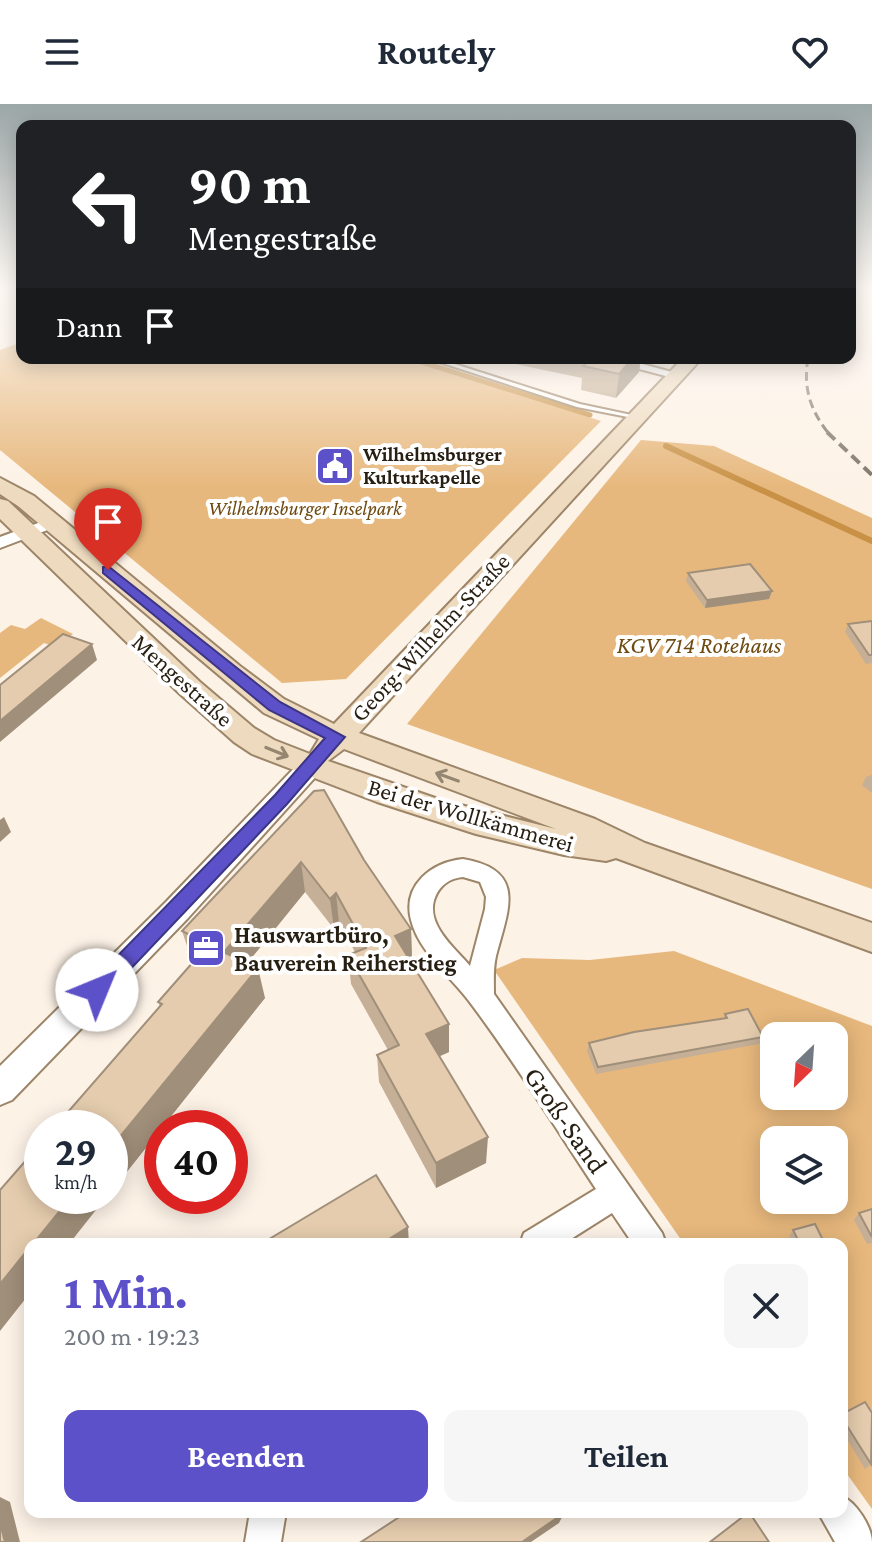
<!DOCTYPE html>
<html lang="de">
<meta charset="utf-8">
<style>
body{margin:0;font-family:"Crimson Pro",serif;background:#f6f6f7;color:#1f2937;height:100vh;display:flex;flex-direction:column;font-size:30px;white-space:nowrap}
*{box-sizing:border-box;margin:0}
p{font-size:26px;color:#747a83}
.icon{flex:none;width:44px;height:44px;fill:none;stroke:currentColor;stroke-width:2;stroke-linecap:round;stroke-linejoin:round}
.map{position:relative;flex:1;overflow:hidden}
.side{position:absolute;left:24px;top:1134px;width:824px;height:280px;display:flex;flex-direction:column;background:#fff;border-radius:16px;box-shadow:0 4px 20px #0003}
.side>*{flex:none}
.top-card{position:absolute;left:16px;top:16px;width:840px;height:244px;border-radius:16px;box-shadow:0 4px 20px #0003;background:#202124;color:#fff;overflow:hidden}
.needle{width:52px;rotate:205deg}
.fabs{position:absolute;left:760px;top:918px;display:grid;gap:16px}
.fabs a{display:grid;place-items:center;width:88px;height:88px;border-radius:16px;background:#fff;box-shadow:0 4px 20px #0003;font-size:40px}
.speed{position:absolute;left:24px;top:1006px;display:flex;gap:16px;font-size:40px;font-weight:700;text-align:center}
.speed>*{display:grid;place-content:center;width:104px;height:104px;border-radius:50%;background:#fff;box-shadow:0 4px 20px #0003;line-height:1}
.speed small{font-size:20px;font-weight:400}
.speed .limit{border:12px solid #d22;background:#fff;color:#111}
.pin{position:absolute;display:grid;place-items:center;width:68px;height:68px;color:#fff;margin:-82px -34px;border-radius:50% 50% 50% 0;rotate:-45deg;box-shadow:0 0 8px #0007}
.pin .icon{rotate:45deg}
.me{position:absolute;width:88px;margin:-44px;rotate:45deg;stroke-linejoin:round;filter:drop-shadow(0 0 6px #0008)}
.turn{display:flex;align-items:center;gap:28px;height:168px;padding:0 40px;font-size:36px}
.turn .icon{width:104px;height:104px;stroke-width:2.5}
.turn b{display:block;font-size:56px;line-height:68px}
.then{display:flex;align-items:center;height:76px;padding:0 40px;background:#0003;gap:16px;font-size:30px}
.round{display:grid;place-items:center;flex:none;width:84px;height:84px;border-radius:16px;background:#f6f6f7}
.overview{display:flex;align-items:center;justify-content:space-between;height:136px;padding:0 40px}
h1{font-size:48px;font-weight:700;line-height:60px;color:#5d51c9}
.cta{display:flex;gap:16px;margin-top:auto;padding:16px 40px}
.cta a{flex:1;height:92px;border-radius:16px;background:#5d51c9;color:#fff;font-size:32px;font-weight:700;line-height:92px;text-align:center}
.cta a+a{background:#f6f6f7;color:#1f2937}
header{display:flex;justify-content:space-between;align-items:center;height:104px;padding:0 40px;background:#fff;font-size:36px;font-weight:700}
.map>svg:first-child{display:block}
</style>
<header><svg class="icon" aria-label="menu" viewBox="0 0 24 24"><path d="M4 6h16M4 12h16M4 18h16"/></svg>Routely<svg class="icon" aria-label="heart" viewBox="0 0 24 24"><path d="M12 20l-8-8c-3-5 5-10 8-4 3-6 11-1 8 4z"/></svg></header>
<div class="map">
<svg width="872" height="1438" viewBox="0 0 872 1438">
<rect width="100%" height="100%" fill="#fdf2e6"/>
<path fill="#e7b87d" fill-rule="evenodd" d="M22,238v16h384l195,63 -255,258 -64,4 -282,-233v-100z
M641,336l73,6 158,72v371l-465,-165z
M41,514l32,16 -18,13 -11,-4 -44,35v-45l11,-8 14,4z
M674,847l198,75v483l-30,-42v-223h-158l-190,-274 28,-12 68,2zM774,932h60v60h-60zM774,1036h60v60h-60z"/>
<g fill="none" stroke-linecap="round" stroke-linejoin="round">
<path stroke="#c89146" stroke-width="5" d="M409,254l181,57"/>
<path stroke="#c89146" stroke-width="6" d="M666,342l206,95"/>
<defs>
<path id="service" d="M427,254h9l144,46 61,13 -3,2 -61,-12z"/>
<path id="minor" d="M598,254h22l63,17 -6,4z
M52,414l6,2v6l-58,22v-11z
M463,755c65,11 45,51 33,97 -3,13 -2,26 -2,38l168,239 4,11h-33l-21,-31 -49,31h-43l4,-11 72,-44c-41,-62 -80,-125 -124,-184 -19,-27 -53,-52 -61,-85 -9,-35 21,-58 52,-61zM463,773l17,5 6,15 -1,12 -15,57c-11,-13 -26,-26 -33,-41 -11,-22 2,-46 26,-48z
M842,1392c14,6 30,31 30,46h-37l-17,-30h24z
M250,1408h36l-5,30h-36z"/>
<path id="tertiary" d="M311,653l9,3 4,6 -4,6 -132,146 -176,182 -12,5v-39l166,-164 136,-142z"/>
<path id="secondary" d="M683,254h19l-343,375 236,86 50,24 227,80v29l-256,-94 -10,3 -42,-6 -88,-21 -99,-32 -125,-48 -18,-12 -54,-48 -180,-175v-20l8,2 192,181 54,46 20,12 36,14 9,-15 -55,-26 -246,-207 -18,-12v-16l34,18 206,170 44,33 50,25zM344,645l212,80 -115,-29 -113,-39z"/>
</defs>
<use href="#service" stroke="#9c8568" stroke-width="4"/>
<use href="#minor" stroke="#9c8568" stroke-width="4"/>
<use href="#tertiary" stroke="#9c8568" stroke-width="4"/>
<use href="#secondary" stroke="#9c8568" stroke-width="4"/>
<use href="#service" fill="#fff" fill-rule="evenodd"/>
<use href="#minor" fill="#fff" fill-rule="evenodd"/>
<use href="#tertiary" fill="#fff" fill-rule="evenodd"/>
<use href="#secondary" fill="#eedbbf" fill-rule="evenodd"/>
<path stroke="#7d7367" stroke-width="3" stroke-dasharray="9 5" stroke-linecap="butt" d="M850,194l9,-11
M808,254c-5,30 2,52 21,76"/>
<path stroke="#7d7367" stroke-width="4" stroke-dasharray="11 6" stroke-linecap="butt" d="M827,328l45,43"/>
</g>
<path fill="#c5af96" d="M486,254h167l-5,4 -8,-2 -1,12 -23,26 -35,-8 1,-12z
M688,469l84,18 -3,8 -64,9 -19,-27z
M872,517v42l-6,1 -21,-32 3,-8z
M872,671v18l-10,-8 4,-8z
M314,687l50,69 47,69 1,30 -3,1 40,92 -10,4 47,107 -50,25 -57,-106 -2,-27 11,-5 -37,-66 -3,-29 7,-3 -16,-29 -5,6 -29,-37 -58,71 18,35 -155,195v-65l50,-122 -2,-4 35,-40 -1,-1 -10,-30z
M725,910l38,23 -4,7 -163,30 -9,-23 2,-8 134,-24z
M872,1105v34l-5,1 -13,-24 5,-7z
M793,1126l32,14h-32l-4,-8z
M842,1310l30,50 -7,5 -23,-38z"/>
<path fill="#a08f7a" d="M633,254h8l-2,14 -23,26 3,-24z
M772,487l-3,8 -64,9 2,-8z
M92,540l5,16 -97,82v-21z
M4,713l7,15 -11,10v-22z
M301,758l4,30 -73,90 -8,-30z
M336,789l3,30 -5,6 -4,-30z
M411,825l1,30 -16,6 -1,-29z
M258,864l7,30 -155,195v-44z
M449,920v28l-22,10 -1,-28z
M488,1033l-2,26 -50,25v-25z
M72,1092h35l-38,48h-36z
M408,1123l1,17h-28z
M30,1143v46l-30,38v-47z
M0,1393l10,5 10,40h-15l-5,-19z
M564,1409l-5,10 -28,19h-9z"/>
<path fill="#e5ccae" stroke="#a08f7a" stroke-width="2" d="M592,254h41l-14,16 -36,-8z
M750,460l22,27 -65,9 -19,-27z
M872,517v34h-3l-21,-31z
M63,530l29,10 -92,77v-36z
M324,686l40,70 47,69 -16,7 54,88 -23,10 62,103 -52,26 -59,-108 22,-10 -51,-90 18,-7 -30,-55 -6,6 -29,-37 -77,90 -42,-21 132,-140z
M208,841l50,23 -148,181v-21h-56l108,-124 -4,-2z
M748,905l15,28 -165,30 -9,-24 45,-11 93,-14 -2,-4z
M42,1038v54h30l-39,48h-3v3l-30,37v-94z
M376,1071l32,52 -27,17h-120z
M872,1105v28l-13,-24z
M815,1120l10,20h-25l-7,-14z
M865,1298l7,11 -1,51 -29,-46v-4z
M407,1408h157v1l-42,29h-161z
M749,1408l20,30h-59z
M0,1419l5,19h-5z"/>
<defs><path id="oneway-shaft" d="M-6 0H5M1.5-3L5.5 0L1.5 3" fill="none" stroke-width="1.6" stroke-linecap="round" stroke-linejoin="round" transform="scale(2)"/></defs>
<g stroke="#958672">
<use href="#oneway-shaft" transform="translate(277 648) rotate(22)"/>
<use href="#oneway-shaft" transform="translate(447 673) rotate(-160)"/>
</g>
<linearGradient id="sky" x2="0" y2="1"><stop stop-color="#9ba6a7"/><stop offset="0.48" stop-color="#fef9f4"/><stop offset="1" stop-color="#fef9f4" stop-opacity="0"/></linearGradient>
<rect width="872" height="384" fill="url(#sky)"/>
<path fill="#5d51c9" stroke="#3c3583" stroke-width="2" d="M108,462l172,136 65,35 -58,67 -182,192 -8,3 -7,-3 -3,-6 3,-6 185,-189 50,-57 -56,-28 -166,-137v-6z"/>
<defs>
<symbol id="civic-square" viewBox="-11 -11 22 22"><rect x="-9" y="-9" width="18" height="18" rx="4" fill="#5d51c9" stroke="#fff"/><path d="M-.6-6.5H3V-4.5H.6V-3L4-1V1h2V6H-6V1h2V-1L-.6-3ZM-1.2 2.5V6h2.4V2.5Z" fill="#fff"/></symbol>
<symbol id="office-square" viewBox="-11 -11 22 22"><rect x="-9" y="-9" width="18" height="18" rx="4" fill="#5d51c9" stroke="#fff"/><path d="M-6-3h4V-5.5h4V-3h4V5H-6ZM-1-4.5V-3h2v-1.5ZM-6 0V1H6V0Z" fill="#fff"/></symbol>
</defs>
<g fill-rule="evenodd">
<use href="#civic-square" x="313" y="340" width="44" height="44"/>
<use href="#office-square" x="184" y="822" width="44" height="44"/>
</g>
<g text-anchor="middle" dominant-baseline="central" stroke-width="8" stroke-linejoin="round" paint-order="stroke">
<g font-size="20" font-weight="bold" fill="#281f13" stroke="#fff" text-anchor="start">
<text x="363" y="350">Wilhelmsburger<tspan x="363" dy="23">Kulturkapelle</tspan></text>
</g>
<g font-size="20" font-style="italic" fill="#6f4a10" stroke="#fff">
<text x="305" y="404">Wilhelmsburger Inselpark</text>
</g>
<g font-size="24" fill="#281f13" stroke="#fff">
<text transform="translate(430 533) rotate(-47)">Georg-Wilhelm-Straße</text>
<text transform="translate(183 576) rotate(42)">Mengestraße</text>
<text transform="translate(471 711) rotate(16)">Bei der Wollkämmerei</text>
</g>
<g font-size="24" font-style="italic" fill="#6f4a10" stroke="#fff">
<text x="699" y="540">KGV 714 Rotehaus</text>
</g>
<g font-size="24" font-weight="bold" fill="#281f13" stroke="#fff" text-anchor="start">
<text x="234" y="830">Hauswartbüro,<tspan x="234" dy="28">Bauverein Reiherstieg</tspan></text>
</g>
<g font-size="28" fill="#281f13" stroke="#fff">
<text transform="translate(566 1016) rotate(55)">Groß-Sand</text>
</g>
</g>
</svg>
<div class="fabs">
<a><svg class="needle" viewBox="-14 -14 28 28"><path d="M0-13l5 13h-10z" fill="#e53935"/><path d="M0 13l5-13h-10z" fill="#747a83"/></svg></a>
<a><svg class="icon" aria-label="layers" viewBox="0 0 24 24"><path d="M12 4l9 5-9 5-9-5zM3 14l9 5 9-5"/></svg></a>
</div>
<div class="speed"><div>29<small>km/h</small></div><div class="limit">40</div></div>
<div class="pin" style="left:108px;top:466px;background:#d93025"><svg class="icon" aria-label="arrive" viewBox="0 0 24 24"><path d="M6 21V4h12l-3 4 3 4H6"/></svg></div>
<svg class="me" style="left:97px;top:886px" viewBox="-20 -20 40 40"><circle r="19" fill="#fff"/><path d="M0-13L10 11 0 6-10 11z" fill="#5d51c9"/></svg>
<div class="top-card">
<div class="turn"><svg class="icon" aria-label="left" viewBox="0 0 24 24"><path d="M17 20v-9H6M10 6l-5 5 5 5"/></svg><div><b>90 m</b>Mengestraße</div></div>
<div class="then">Dann<svg class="icon" aria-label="arrive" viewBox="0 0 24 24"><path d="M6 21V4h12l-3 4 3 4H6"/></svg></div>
</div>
<section class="side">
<div class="overview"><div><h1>1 Min.</h1><p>200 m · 19:23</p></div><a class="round"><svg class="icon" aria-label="close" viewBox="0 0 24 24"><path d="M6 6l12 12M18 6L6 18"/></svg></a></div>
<div class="cta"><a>Beenden</a><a>Teilen</a></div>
</section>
</div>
